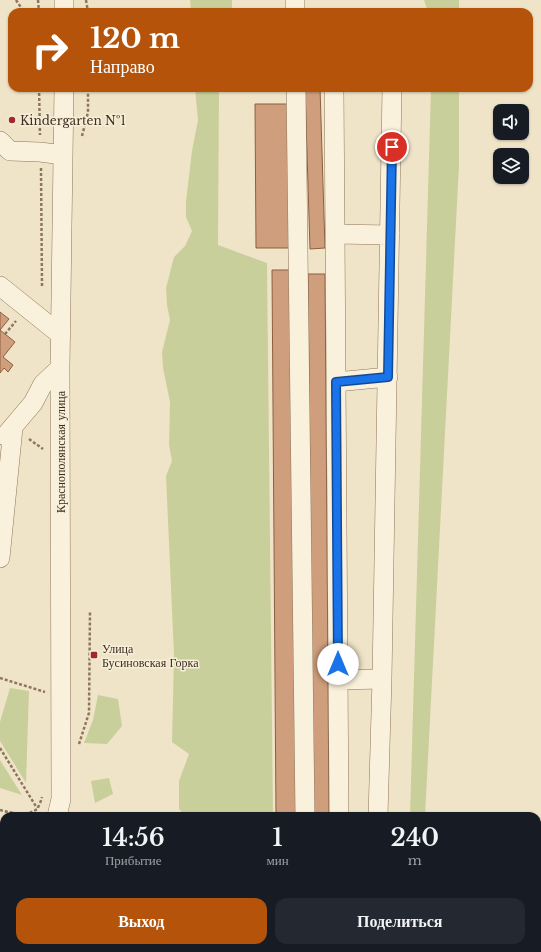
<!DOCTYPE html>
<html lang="ru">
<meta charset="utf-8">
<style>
body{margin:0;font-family:"Libre Baskerville",serif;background:#242831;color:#f1f3f6;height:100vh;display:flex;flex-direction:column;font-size:15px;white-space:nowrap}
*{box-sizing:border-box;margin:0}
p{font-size:13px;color:#9ea1a6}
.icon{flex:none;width:22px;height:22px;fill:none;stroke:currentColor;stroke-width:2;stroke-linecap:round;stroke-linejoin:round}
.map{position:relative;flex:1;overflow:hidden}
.side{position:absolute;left:0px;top:812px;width:541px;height:140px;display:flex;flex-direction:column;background:#171b24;border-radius:12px 12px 0 0;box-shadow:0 1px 3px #0004}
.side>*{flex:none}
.banner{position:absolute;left:8px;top:8px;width:525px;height:84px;border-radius:12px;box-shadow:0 1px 3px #0004;background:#b45309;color:#fff;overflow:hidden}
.buttons{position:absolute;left:493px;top:104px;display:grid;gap:8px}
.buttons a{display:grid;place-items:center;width:36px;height:36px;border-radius:8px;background:#171b24;box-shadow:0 1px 3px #0004;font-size:20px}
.pin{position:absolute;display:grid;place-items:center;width:34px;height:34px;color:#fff;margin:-17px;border:2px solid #fff;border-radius:50%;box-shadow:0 1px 4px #0007}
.me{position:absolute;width:44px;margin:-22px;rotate:0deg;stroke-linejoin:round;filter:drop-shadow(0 0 3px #0008)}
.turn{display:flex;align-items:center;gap:14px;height:84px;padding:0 16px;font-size:18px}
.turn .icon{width:52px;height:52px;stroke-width:2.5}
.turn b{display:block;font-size:28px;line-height:34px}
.eta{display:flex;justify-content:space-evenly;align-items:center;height:68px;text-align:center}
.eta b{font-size:24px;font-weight:600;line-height:28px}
.button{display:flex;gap:8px;margin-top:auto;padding:8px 16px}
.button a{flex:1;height:46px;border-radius:12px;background:#b45309;color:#fff;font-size:16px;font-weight:600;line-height:46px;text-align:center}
.button a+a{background:#242831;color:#f1f3f6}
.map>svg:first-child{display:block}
</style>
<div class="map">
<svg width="541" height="952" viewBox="0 0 541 952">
<rect width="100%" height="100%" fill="#f0e4c8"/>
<path fill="#c9cf9b" d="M190,0h42v12h-41z
M424,0h35v12h-31z
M195,88h24l-1,157 49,18 6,553h-87l-7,-7v-28l10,-27 -17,-12 2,-87 -8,-179 6,-15 -3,-16 1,-43 -7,-34 -1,-16 8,-32 -3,-15 -1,-17 8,-31 11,-11 7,-15 -6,-14v-16l6,-50 6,-31z
M431,88h28v77l-34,651h-15z
M10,688l19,3 -3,92 -26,-42v-19z
M98,695l20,4 4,27 -15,18 -23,-1 9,-23z
M0,760l22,35 -22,-7z
M109,778l4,16 -18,9 -4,-22z"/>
<path fill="#cf9f7d" stroke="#8d5f41" d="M305,88h15l5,160 -15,1z
M255,104h34l1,144h-34z
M272,270h22l4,546h-22z
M308,274h17l4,542h-16z
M0,312l9,7 -9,11z
M0,330l15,12 -12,15 10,8 -5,7 -4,-4 -4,5z
M0,879l4,1v52l-4,-1z
M226,948h21v4h-24z
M308,948h21v4h-21z"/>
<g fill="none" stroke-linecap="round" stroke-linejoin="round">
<defs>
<path id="minor" d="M64,0v12
M295,0v12
M296,88l9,728
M334,88l5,728
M0,141l10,10 30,1 23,3
M335,234l55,1
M0,286l61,49
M336,382l52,-5
M5,436l28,-33 10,-19 17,-16
M0,558l13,-130
M339,680l43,-1
M57,816l4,-17 -1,-431 4,-280
M378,816l4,-137 10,-591
M0,833l4,1
M0,936l4,1
M65,948l4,4
M339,948v4
M265,952l5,-4
M306,952v-4
M374,952v-4"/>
</defs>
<use href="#minor" stroke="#8d765c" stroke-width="20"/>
<path stroke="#8d765c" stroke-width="2.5" stroke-dasharray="3 2" stroke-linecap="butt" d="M16,0l8,12
M38,0l1,12
M86,0l2,12
M39,88l1,47
M82,136l6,-24v-24
M41,168l1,119
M5,334l11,-13
M29,439l14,10
M0,678l45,14
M79,744l10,-31 1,-102
M0,748l37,60
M0,810c12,3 26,7 37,-1 2,-3 4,-8 5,-12
M0,854l4,1"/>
<use href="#minor" stroke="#faf1dc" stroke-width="19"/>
</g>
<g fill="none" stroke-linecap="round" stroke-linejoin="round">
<defs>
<path id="route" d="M338,664l-2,-282 52,-5 4,-230"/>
</defs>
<use href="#route" stroke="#114b97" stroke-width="10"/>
<use href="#route" stroke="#1a73e8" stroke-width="7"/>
</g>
<g fill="#9e2a2b" stroke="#f7eed8" stroke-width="1.5">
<circle cx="12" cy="120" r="4"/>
<rect x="90" y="651" width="8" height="8" rx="2"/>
</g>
<g text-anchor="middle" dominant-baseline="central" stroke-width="3" stroke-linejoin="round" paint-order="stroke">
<g font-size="12" fill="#3d2e20" stroke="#f7eed8" text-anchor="start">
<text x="20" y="120">Kindergarten №1</text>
<text x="102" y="648">Улица<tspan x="102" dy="14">Бусиновская Горка</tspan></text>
</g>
<g font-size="12" fill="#3d2e20" stroke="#f7eed8">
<text transform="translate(60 452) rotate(-90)">Краснополянская улица</text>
</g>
</g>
</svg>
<div class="buttons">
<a><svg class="icon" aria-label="sound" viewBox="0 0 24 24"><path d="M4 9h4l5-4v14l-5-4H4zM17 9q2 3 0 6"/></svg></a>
<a><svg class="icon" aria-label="layers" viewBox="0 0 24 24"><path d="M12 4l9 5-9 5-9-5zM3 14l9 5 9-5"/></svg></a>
</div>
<div class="pin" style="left:392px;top:147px;background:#d93025"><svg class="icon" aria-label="arrive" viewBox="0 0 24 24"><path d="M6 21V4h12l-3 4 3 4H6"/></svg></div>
<svg class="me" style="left:338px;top:664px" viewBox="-20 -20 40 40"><circle r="19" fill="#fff"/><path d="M0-13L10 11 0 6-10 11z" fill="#1a73e8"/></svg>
<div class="banner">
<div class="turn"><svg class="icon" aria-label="right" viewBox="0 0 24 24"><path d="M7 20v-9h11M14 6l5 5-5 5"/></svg><div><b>120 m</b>Направо</div></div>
</div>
<section class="side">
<div class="eta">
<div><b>14:56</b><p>Прибытие</p></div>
<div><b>1</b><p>мин</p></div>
<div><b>240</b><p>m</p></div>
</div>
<div class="button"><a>Выход</a><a>Поделиться</a></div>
</section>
</div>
